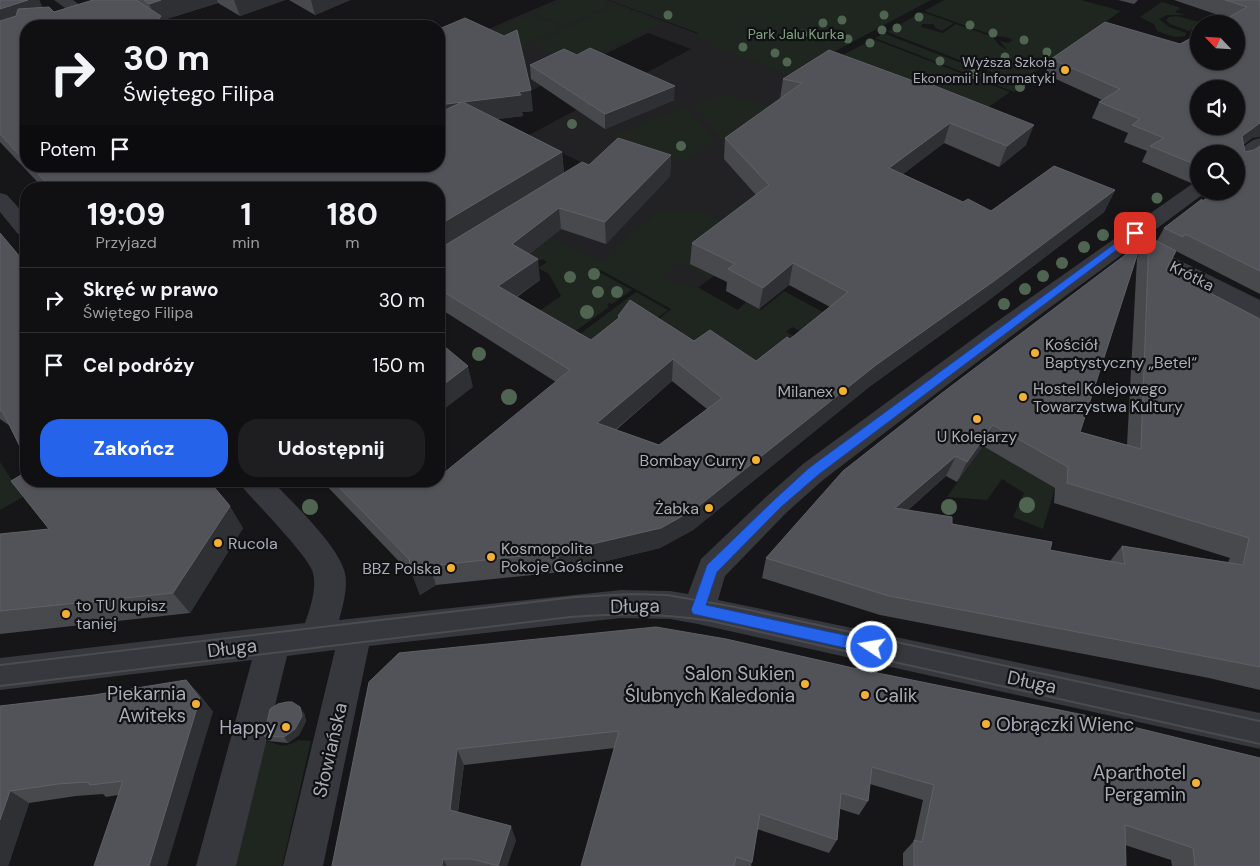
<!DOCTYPE html>
<html lang="pl">
<meta charset="utf-8">
<style>
body{margin:0;font-family:"DM Sans",sans-serif;background:#1e1e20;color:#f1f3f6;height:100vh;display:flex;flex-direction:column;font-size:19px;white-space:nowrap}
*{box-sizing:border-box;margin:0}
p{font-size:16px;color:#9c9d9f}
.icon{flex:none;width:28px;height:28px;fill:none;stroke:currentColor;stroke-width:2;stroke-linecap:round;stroke-linejoin:round}
.map{position:relative;flex:1;overflow:hidden}
.sheet{position:absolute;left:20px;top:182px;width:425px;height:305px;display:flex;flex-direction:column;background:#101012;border-radius:20px;box-shadow:0 1px 4px #0004,0 0 0 1px #303032}
.sheet>*{flex:none}
.hud{position:absolute;left:20px;top:20px;width:425px;height:152px;border-radius:20px;box-shadow:0 1px 4px #0004,0 0 0 1px #303032;background:#101012;color:#f1f3f6;overflow:hidden}
.needle{width:32px;rotate:295deg}
.fabs{position:absolute;left:1190px;top:15px;display:grid;gap:10px}
.fabs a{display:grid;place-items:center;width:55px;height:55px;border-radius:50%;background:#101012;box-shadow:0 1px 4px #0004,0 0 0 1px #303032;font-size:25px}
.pin{position:absolute;display:grid;place-items:center;width:42px;height:42px;color:#fff;margin:-21px;border-radius:10px;box-shadow:0 2px 8px #0006}
.me{position:absolute;width:55px;margin:-28px;rotate:282deg;stroke-linejoin:round;filter:drop-shadow(0 0 4px #0008)}
.turn{display:flex;align-items:center;gap:18px;height:105px;padding:0 20px;font-size:22px}
.turn .icon{width:65px;height:65px;stroke-width:2.5}
.turn b{display:block;font-size:35px;line-height:42px}
.then{display:flex;align-items:center;height:48px;padding:0 20px;background:#0003;gap:10px;font-size:19px}
.eta{display:flex;justify-content:space-evenly;align-items:center;height:85px;text-align:center}
.eta b{font-size:30px;font-weight:800;line-height:35px}
.cta{display:flex;gap:10px;margin-top:auto;padding:10px 20px}
.cta a{flex:1;height:58px;border-radius:20px;background:#2563eb;color:#fff;font-size:20px;font-weight:800;line-height:58px;text-align:center}
.cta a+a{background:#1e1e20;color:#f1f3f6}
ul{padding:0;list-style:none}
li{display:flex;align-items:center;gap:15px;height:65px;padding:0 20px;border-top:1px solid #303032}
li div{flex:1}
li b{display:block;font-size:19px}
li em{font-style:normal}
.map>svg:first-child{display:block}
</style>
<div class="map">
<svg width="1260" height="866" viewBox="0 0 1260 866">
<rect width="100%" height="100%" fill="#161618"/>
<path fill="#222225" d="M556,0h52l190,72 -50,176 -76,61 -132,-73 63,-63 -76,-37 164,-87 -43,-16 -209,103v-86z"/>
<path fill="#1e261f" d="M563,0h40l10,4 -48,22 -31,-13z
M609,0h322l-133,71 109,42 -216,151 23,12 -5,3 -23,-12 -3,-6 -22,17 38,10 39,22 8,-8 15,8 23,-19 50,27 -28,16 -14,-7 -6,5 9,5 -40,32 -77,-16 -34,-22 27,-22 -70,-39 -2,2 33,18 -20,14 -3,-1 -2,2 2,2 -36,26 -47,-13 35,-24 -12,-22 -11,-6 9,-6 -5,-3 -9,6 -17,-27 29,-3 58,26 15,-11 -4,-2 47,-38 8,3 5,-3 10,4 7,-5 32,13 4,-5 -2,-1 141,-113 -157,-58 3,-2 -16,-6 2,-4z
M944,0h137l40,11 -73,51 -16,-5 16,6 -29,20 -132,-51 35,-20 32,11 -12,8 -6,-3 -3,-4h-11l-1,3 22,6 13,-9 37,13 5,7 9,6 -7,-9 8,2 5,-3 -8,-3 16,1 -26,-2 -71,-25z
M1162,2l19,6 -6,4 10,3h-18l-8,4 10,8 17,6 -1,3 -11,1 -17,-6 -3,-7 -14,-7z
M615,5l47,18 -84,42 -47,-21z
M531,14l32,13 -51,24 -32,-15z
M1177,16l25,7 -13,8 -19,-7 -4,-4 3,-3z
M885,33l8,4 129,49 -8,6 -139,-54z
M873,39l137,53 -37,26 -132,-62z
M721,94l46,11 3,7 -39,27h-10l-28,-34z
M687,107l28,35 -29,19 -35,-4 -35,-22 40,-18z
M636,292l32,18 -26,20 -35,20 -30,-14z
M983,446l72,42 -12,41 -30,-12 11,-24 -22,-14 -15,21 -40,-3z
M0,462l23,35 -23,13z
M298,740l13,1 -29,125h-51l31,-124c16,-2 16,10 36,-2z"/>
<g fill="none" stroke-linecap="round" stroke-linejoin="round">
<path fill="#37383d" fill-rule="evenodd" d="M54,0h19l16,12 -2,3h-12z
M1260,138v15l-17,12 -7,2v-13h-3l20,-14z
M1199,182v9l7,1 -66,49 120,59v18l-9,-2 -123,-66 -118,87 -187,143 -36,32 -62,64 -7,24 542,113v36l-562,-125 -28,-5 -49,-1 -252,28 -46,220h-40l52,-216 -48,6 -51,210h-40l56,-206 -252,30v-32l305,-35c5,-14 12,-34 8,-50 -3,-15 -56,-69 -69,-84l-4,-8h32c21,22 66,64 73,92 3,15 -2,33 -6,47l282,-30 49,1 18,3 13,-35 66,-63 36,-32 189,-139 200,-141z
M0,193l7,2 19,21v19l-8,-1 -18,-22z"/>
<path stroke="#4a4c52" stroke-width="2" d="M0,665l575,-68 58,-3 34,1 68,12 525,114
M0,686l570,-69c48,-4 94,-4 141,4l549,123"/>
</g>
<g fill="#506452">
<circle cx="668" cy="15" r="4.5"/>
<circle cx="884" cy="15" r="4.5"/>
<circle cx="919" cy="17" r="4.5"/>
<circle cx="842" cy="20" r="4.5"/>
<circle cx="823" cy="23" r="4.5"/>
<circle cx="970" cy="25" r="4.5"/>
<circle cx="897" cy="28" r="4.5"/>
<circle cx="882" cy="30" r="4.5"/>
<circle cx="993" cy="33" r="4.5"/>
<circle cx="803" cy="34" r="4.5"/>
<circle cx="848" cy="39" r="4.5"/>
<circle cx="1024" cy="40" r="4.5"/>
<circle cx="870" cy="43" r="4.5"/>
<circle cx="743" cy="47" r="4.5"/>
<circle cx="1047" cy="52" r="4.5"/>
<circle cx="775" cy="53" r="4.5"/>
<circle cx="1005" cy="57" r="4.5"/>
<circle cx="940" cy="61" r="4.5"/>
<circle cx="787" cy="62" r="4.5"/>
<circle cx="1036" cy="64" r="4.5"/>
<circle cx="974" cy="74" r="5"/>
<circle cx="1020" cy="87" r="5"/>
<circle cx="572" cy="124" r="5"/>
<circle cx="681" cy="146" r="5"/>
<circle cx="1157" cy="198" r="5.5"/>
<circle cx="1121" cy="222" r="5.5"/>
<circle cx="1103" cy="235" r="6"/>
<circle cx="1084" cy="247" r="6"/>
<circle cx="1062" cy="263" r="6"/>
<circle cx="594" cy="274" r="6"/>
<circle cx="1043" cy="276" r="6"/>
<circle cx="570" cy="277" r="6"/>
<circle cx="1025" cy="289" r="6"/>
<circle cx="598" cy="292" r="6"/>
<circle cx="617" cy="292" r="6"/>
<circle cx="1004" cy="304" r="6"/>
<circle cx="587" cy="312" r="7"/>
<circle cx="479" cy="354" r="7"/>
<circle cx="509" cy="397" r="8"/>
<circle cx="1027" cy="505" r="8"/>
<circle cx="310" cy="507" r="8"/>
<circle cx="949" cy="507" r="8"/>
</g>
<path fill="#47494d" fill-rule="evenodd" d="M0,0h39l3,7 12,5 39,-12h192l-45,16 -22,-13 -55,17 2,6h-139v140h292l5,3 116,-3v-137l94,82 -11,1 1,4 -26,3 65,33 2,21 25,-8 82,-10 -1,21 -64,68 -45,-15 -32,25 11,26 -23,17 74,43 27,-21v-3l138,45 34,-22 40,-32 -41,-22 -30,24 -33,-18 1,-9 -37,-18 2,-21 64,-48 -32,-36 1,-21 55,-39 3,-20 46,-29 197,95 -27,22 -55,-24 -41,31 60,28 28,9 124,-21 -11,22 -119,91 -116,84 -176,143 -33,18 -99,24 -125,13 -16,10 -7,-19 -91,-95h117l117,-99 -117,-74v-119h-395l-44,-47zM672,381l35,28 -48,36 -43,-15z
M289,0h61l-35,15z
M1118,0h20l-4,4z
M1174,0h86l-8,138 -9,7 2,7 9,-2 6,-4v148l-84,-43 -10,19 94,49v371l-51,-12 -329,-63 -118,-37 4,-20 176,-165 185,52 10,-187 12,-21 8,4 7,-13 50,-35 -3,-2h25v-37h-37v27l-8,2 -49,-21 5,-11 -23,-9 4,-9 -36,-15 7,-16 3,-2 -57,-26 6,-15 129,-15 47,-26zM983,446l72,42 -1,15 176,55 -2,4 -106,-16 -12,15 -60,-11 -98,-26 -44,-14 38,-34 11,6z
M577,55l97,45 -69,29 -74,-50 -1,-14z
M0,233l10,193 -10,-7z
M243,528l-53,85 -190,21v-100l49,-5z
M656,627l604,239h-88l-1,-6 -46,-15 1,21h-223v-13l11,-12 9,-41 -53,-16 -2,17 -9,14 -19,-6 -3,31 -8,13 -72,-24 -5,33 -1,4h-170l34,-118 -151,17 -6,47 58,28 -9,26h-175l37,-184z
M186,680l13,14 14,18 -95,83 -12,2 -3,-3 -27,2 -47,7 -21,63 -8,-160 94,-11z
M304,713l2,8 -7,14 -11,8 -20,-2 -4,-5z"/>
<path fill="#2f3033" d="M28,0h11l8,16 -47,15v-22z
M161,0h56l1,3 -55,17 2,6h-10l2,-4 -8,-18z
M234,0h51l-45,16z
M311,0h39l-35,15z
M675,86l-1,14 -69,29v-15z
M531,90l2,21 -11,1 1,4 -56,7 -4,-21 56,-10z
M462,102l-23,24v-21z
M950,123l-6,20 -61,46 6,-21z
M1260,123v14l-8,1 -20,14 10,-16z
M1034,125l-8,20 -27,22 8,-21z
M562,152l2,21 -125,76v-24z
M671,155l-1,21 -64,68 -1,-22z
M1199,168v13l-8,2z
M1115,190l-11,22 -119,91 -116,84 -176,143 -33,18 -99,24 -3,-20 318,-187z
M559,208l2,21 -46,36 -3,-21z
M538,259l2,21 -39,27 -3,-21z
M793,263l-4,22 -30,24 4,-21z
M673,359l-1,22 -74,63 -1,-21z
M468,366l5,21 -34,26v-25z
M993,425l-10,21 -26,36 10,-20z
M956,456l-10,20 -59,52 8,-20z
M230,506l13,22 -53,85 -17,-20z
M430,566l6,19 -16,10 -7,-19z
M186,680l13,14 14,18 -46,154h-18z
M300,707l4,6 2,8 -7,14 -11,8 -4,-6z
M457,749l7,16 -8,59 -6,-14z
M10,791l19,12 -21,63h-8v-46z
M511,826l5,14 -9,26h-9z
M443,859l4,7h-5z"/>
<path fill="#525359" stroke="#5f6168" fill-rule="evenodd" d="M0,0h28l-28,9z
M93,0h43l25,16 -6,10h-129v136l-26,-28v-113l16,-5 2,-7 31,-2 5,5z
M144,0h17l-12,4z
M1225,0h35v123l-18,13 3,16 9,-2 6,-4v125l-75,-37 -2,3 -19,-9 38,-29 -1,3 16,-11h19v-37h-37v12l-49,-20 14,-8 -32,-13 8,-6 -41,-17 21,-13 -69,-30 54,-37 75,22 19,-10v27h37v-37h-19l30,-17zM1199,89h37v37h-37z
M465,18l39,18 13,-6 14,60 -12,2 2,3 -58,7 99,50 -123,73v-36h-387l-21,-23h287l5,3 5,-3h111v-53l23,-11 -23,3v-76z
M590,48l85,38 -70,28 -75,-49 34,-16 13,6z
M829,50l98,36 3,-2 104,41 -27,21 -57,-23 -61,45 74,34 5,-3 23,12 63,-45 61,24 -121,91 -118,84 -181,144 -34,19 -103,24 -128,14 -17,10 -4,-17 -76,-78h106v-4l131,-107 -131,-81v-42l5,-1 138,-84 7,3 29,-27 53,17 -66,67 -46,-14 -47,36 26,15 -40,27 93,54 29,-23 -2,-1 12,-16 64,41 16,-11 46,31 31,-24 3,2 58,-47 -55,-29 -30,25 -35,-19 7,-5 -43,-21 77,-58 -44,-47 77,-55 -19,-4zM673,359l49,39 -63,47 -62,-22z
M0,233l26,31v195l-23,-47 -3,-2z
M1149,237l27,14 -10,19 94,49v348l-31,-6 -340,-65 -123,-38 77,-87 99,-78 199,-150 -61,189 61,17zM993,425l75,42 -1,16 182,55 -6,27 -121,-19 3,18 -75,-14 2,-8 -100,-18v-7l-57,-9 61,-52 11,6z
M439,342l29,24 -29,22z
M26,472v9h183l21,25 -57,87 -173,18v-77l49,-5 -38,-48z
M656,627l70,12 127,29 231,47 176,43v108h-65l-2,-18 -68,-23 1,41h-212v-26l8,2 12,-57 -62,-18 -4,34 -27,-8 -4,47 -77,-26 -8,48 -16,-5 -2,9h-153l38,-135 -162,18 -7,61 61,16 -13,40 -26,-7h-29l-1,7h-110l37,-184 30,-29z
M186,680l14,18 -51,168h-55l29,-85 -33,4 -3,-3 -29,2 -48,7 -10,29v-114l94,-11z
M287,702h5l8,5 2,9 -7,13 -11,8 -20,-1 6,-27 8,-5z"/>
<path fill="#2563eb" stroke="#184099" d="M1132,231h3l4,2 -321,242 -37,32 -64,65 -11,33 166,36 5,2 2,4 -2,5 -5,2 -179,-40 -2,-4 16,-45 66,-64 36,-33z"/>
<g fill="#f2b134" stroke="#111113" stroke-width="2">
<circle cx="1065" cy="70" r="5"/>
<circle cx="1035" cy="353" r="5"/>
<circle cx="843" cy="391" r="5"/>
<circle cx="1023" cy="397" r="5"/>
<circle cx="977" cy="419" r="5"/>
<circle cx="756" cy="460" r="5"/>
<circle cx="709" cy="508" r="5"/>
<circle cx="218" cy="543" r="5"/>
<circle cx="491" cy="557" r="5"/>
<circle cx="451" cy="568" r="5"/>
<circle cx="66" cy="614" r="5"/>
<circle cx="805" cy="684" r="5"/>
<circle cx="865" cy="695" r="5"/>
<circle cx="196" cy="704" r="5"/>
<circle cx="986" cy="724" r="5"/>
<circle cx="286" cy="727" r="5"/>
<circle cx="1196" cy="783" r="5"/>
</g>
<g text-anchor="middle" dominant-baseline="central" stroke-width="4.5" stroke-linejoin="round" paint-order="stroke">
<g font-size="14" fill="#7fa381" stroke="#111113">
<text x="796" y="34">Park Jalu Kurka</text>
</g>
<g font-size="14" fill="#a8adb8" stroke="#111113" text-anchor="end">
<text x="1055" y="62">Wyższa Szkoła<tspan x="1055" dy="16">Ekonomii i Informatyki</tspan></text>
</g>
<g font-size="16" fill="#a8adb8" stroke="#111113">
<text transform="translate(1192 276) rotate(27)">Krótka</text>
</g>
<g font-size="16" fill="#a8adb8" stroke="#111113" text-anchor="start">
<text x="1045" y="344">Kościół<tspan x="1045" dy="18">Baptystyczny „Betel“</tspan></text>
<text x="1033" y="388">Hostel Kolejowego<tspan x="1033" dy="18">Towarzystwa Kultury</tspan></text>
<text x="833" y="391" text-anchor="end">Milanex</text>
<text x="977" y="436" text-anchor="middle">U Kolejarzy</text>
<text x="746" y="460" text-anchor="end">Bombay Curry</text>
<text x="699" y="508" text-anchor="end">Żabka</text>
<text x="228" y="543">Rucola</text>
<text x="501" y="548">Kosmopolita<tspan x="501" dy="18">Pokoje Gościnne</tspan></text>
<text x="441" y="568" text-anchor="end">BBZ Polska</text>
<text x="76" y="605">to TU kupisz<tspan x="76" dy="18">taniej</tspan></text>
</g>
<g font-size="19" fill="#a8adb8" stroke="#111113">
<text transform="translate(635 606) rotate(-1)">Długa</text>
<text transform="translate(232 648) rotate(-7)">Długa</text>
<text transform="translate(1032 682) rotate(12)">Długa</text>
<text transform="translate(330 750) rotate(-77)">Słowiańska</text>
</g>
<g font-size="19" fill="#a8adb8" stroke="#111113" text-anchor="end">
<text x="795" y="673">Salon Sukien<tspan x="795" dy="22">Ślubnych Kaledonia</tspan></text>
<text x="186" y="693">Piekarnia<tspan x="186" dy="22">Awiteks</tspan></text>
<text x="875" y="695" text-anchor="start">Calik</text>
<text x="996" y="724" text-anchor="start">Obrączki Wienc</text>
<text x="276" y="727">Happy</text>
<text x="1186" y="772">Aparthotel<tspan x="1186" dy="22">Pergamin</tspan></text>
</g>
</g>
</svg>
<div class="fabs">
<a><svg class="needle" viewBox="-14 -14 28 28"><path d="M0-13l5 13h-10z" fill="#e53935"/><path d="M0 13l5-13h-10z" fill="#9c9d9f"/></svg></a>
<a><svg class="icon" aria-label="sound" viewBox="0 0 24 24"><path d="M4 9h4l5-4v14l-5-4H4zM17 9q2 3 0 6"/></svg></a>
<a><svg class="icon" aria-label="search" viewBox="0 0 24 24"><circle cx="10" cy="10" r="6"/><path d="M15 15l6 6"/></svg></a>
</div>
<div class="pin" style="left:1135px;top:233px;background:#d93025"><svg class="icon" aria-label="arrive" viewBox="0 0 24 24"><path d="M6 21V4h12l-3 4 3 4H6"/></svg></div>
<svg class="me" style="left:872px;top:647px" viewBox="-20 -20 40 40"><circle r="17" fill="#2563eb" stroke="#fff" stroke-width="3"/><path d="M0-11L8 9 0 5-8 9z" fill="#fff"/></svg>
<div class="hud">
<div class="turn"><svg class="icon" aria-label="right" viewBox="0 0 24 24"><path d="M7 20v-9h11M14 6l5 5-5 5"/></svg><div><b>30 m</b>Świętego Filipa</div></div>
<div class="then">Potem<svg class="icon" aria-label="arrive" viewBox="0 0 24 24"><path d="M6 21V4h12l-3 4 3 4H6"/></svg></div>
</div>
<section class="sheet">
<div class="eta">
<div><b>19:09</b><p>Przyjazd</p></div>
<div><b>1</b><p>min</p></div>
<div><b>180</b><p>m</p></div>
</div>
<ul>
<li><svg class="icon" aria-label="right" viewBox="0 0 24 24"><path d="M7 20v-9h11M14 6l5 5-5 5"/></svg><div><b>Skręć w prawo</b><p>Świętego Filipa</p></div><em>30 m</em></li>
<li><svg class="icon" aria-label="arrive" viewBox="0 0 24 24"><path d="M6 21V4h12l-3 4 3 4H6"/></svg><div><b>Cel podróży</b></div><em>150 m</em></li>
</ul>
<div class="cta"><a>Zakończ</a><a>Udostępnij</a></div>
</section>
</div>
